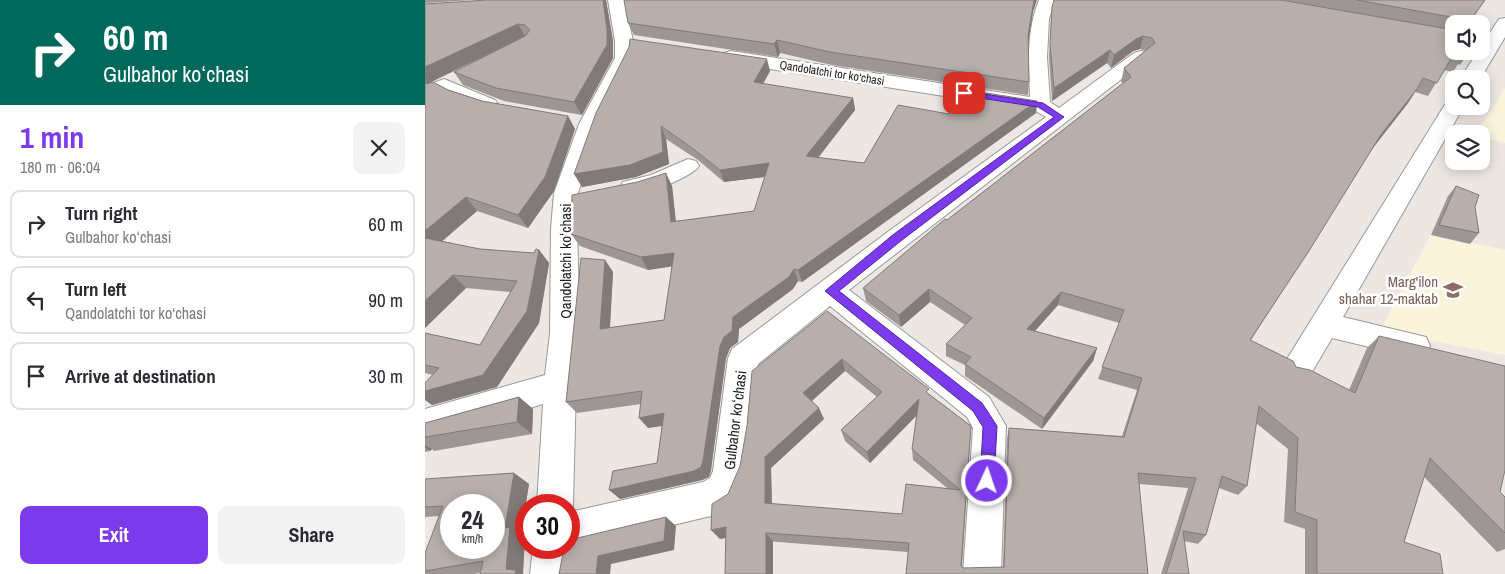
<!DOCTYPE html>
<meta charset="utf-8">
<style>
body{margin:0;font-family:"Archivo Narrow",sans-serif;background:#f2f2f3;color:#2b2b33;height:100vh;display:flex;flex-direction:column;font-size:19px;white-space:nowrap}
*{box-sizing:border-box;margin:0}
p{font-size:16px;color:#7c7c81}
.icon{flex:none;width:28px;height:28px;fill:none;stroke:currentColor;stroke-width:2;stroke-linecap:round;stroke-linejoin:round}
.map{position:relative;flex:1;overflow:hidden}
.drawer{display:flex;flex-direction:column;background:#fff;width:425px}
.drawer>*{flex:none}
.guide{background:#00695c;color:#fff;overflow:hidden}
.tools{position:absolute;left:1020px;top:15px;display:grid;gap:10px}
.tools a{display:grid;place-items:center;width:45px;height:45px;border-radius:10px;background:#fff;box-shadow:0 2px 12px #0003;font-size:25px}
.speed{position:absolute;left:15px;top:494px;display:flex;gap:10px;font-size:25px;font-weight:700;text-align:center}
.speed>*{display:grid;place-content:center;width:65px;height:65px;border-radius:50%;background:#fff;box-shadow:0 2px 12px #0003;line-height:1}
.speed small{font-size:12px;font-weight:400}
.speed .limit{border:8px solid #d22;background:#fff;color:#111}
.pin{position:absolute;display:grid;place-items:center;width:42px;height:42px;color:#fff;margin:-21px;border-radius:10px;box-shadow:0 2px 8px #0006}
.me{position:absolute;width:55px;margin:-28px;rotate:3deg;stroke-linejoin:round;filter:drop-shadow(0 0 4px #0008)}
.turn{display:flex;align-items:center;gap:18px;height:105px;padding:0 20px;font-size:22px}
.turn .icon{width:65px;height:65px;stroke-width:2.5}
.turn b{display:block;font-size:35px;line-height:42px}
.round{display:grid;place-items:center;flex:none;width:52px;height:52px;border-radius:10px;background:#f2f2f3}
.overview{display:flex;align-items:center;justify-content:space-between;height:85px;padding:0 20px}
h1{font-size:30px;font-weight:700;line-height:38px;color:#7c3aed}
.cta{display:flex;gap:10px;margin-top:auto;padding:10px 20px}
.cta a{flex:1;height:58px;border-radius:10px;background:#7c3aed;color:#fff;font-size:20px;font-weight:700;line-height:58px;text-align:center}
.cta a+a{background:#f2f2f3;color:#2b2b33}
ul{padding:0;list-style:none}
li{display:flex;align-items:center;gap:15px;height:68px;margin:0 10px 8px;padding:0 10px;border:2px solid #e1e1e2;border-radius:10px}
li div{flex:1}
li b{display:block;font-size:19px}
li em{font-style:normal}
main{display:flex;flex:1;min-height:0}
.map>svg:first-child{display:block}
</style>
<main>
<section class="drawer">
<div class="guide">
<div class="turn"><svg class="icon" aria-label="right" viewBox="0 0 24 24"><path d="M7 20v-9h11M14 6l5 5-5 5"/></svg><div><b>60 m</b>Gulbahor koʻchasi</div></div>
</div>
<div class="overview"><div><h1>1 min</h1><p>180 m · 06:04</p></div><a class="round"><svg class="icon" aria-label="close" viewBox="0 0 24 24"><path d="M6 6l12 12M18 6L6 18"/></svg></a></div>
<ul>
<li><svg class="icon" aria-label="right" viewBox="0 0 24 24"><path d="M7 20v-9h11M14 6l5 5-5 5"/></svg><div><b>Turn right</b><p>Gulbahor koʻchasi</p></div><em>60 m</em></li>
<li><svg class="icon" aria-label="left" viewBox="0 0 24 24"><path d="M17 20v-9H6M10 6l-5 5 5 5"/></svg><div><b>Turn left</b><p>Qandolatchi tor ko‘chasi</p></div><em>90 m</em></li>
<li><svg class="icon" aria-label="arrive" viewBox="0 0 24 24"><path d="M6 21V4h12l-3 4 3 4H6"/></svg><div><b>Arrive at destination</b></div><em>30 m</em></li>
</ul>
<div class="cta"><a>Exit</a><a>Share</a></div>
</section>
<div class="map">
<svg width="1080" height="574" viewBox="0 0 1080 574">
<rect width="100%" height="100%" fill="#ece7e2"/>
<path fill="#faf4dd" d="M1080,88v55l-24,-6v-3h-5z
M1006,234l74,16v105l-125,-24z"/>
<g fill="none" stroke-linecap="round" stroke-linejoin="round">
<defs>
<path id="minor" d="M183,0h16l9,41v17l-32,66 -23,69 -1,36 3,104 -4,52 -3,120 -3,7 133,-30 7,-4 3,-7 15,-113 4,-9 157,-118 157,-114 -12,-7 -303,-47 -7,-2 -2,-4 2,-4 7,-2 299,46c-1,-34 -4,-65 9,-97h16l-6,19 -2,38 3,45 9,6 75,-55 7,-2 7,2 2,4 -301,233 140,107 17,29 -5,148h-38l10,-146 -6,-11 -137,-111 -72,58c-3,31 -5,116 -24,139 -6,6 -15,9 -23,13l-140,33 -3,25h-38l3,-26h36v-43h-32l6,-101 -118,35v-30l120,-34 5,-42 1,-104 3,-36 25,-69 36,-66v-17z
M1080,18v19l-25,42h-20l18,-28h3v-5l18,-27z
M19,79l51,21 3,4 -3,4 -7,2 -45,-17 -18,6v-13z
M1029,100v6h10l-121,211 83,20 4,9 -4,9 -11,3 -83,-20 -23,39 -11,4 -11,-4 -4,-9 4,-9 157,-253 3,-4z
M263,159l8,2 3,5c-7,11 -55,30 -69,30 -2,0 -5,-2 -7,-2l-4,-6 4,-6 28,-7z"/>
</defs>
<use href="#minor" stroke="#999" stroke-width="2"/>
<use href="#minor" fill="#fff" fill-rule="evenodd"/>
</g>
<path fill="#9e9694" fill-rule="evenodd" d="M0,0h47l-47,3z
M181,0l7,41v17l-31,57 -78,-14 -41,-16 -9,-13 56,-28 -81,39 53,18 86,15 7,13 -21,62 -26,37 -51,-17 -35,30 38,8 54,4 5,-3 10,13 -10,60 -42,64 -65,18 1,-30 -8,-2v-40l55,12 31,-53 -45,-4 -41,40v-324z
M858,0h202l-17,24h-14v27h15v1l-9,13 -2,-1 -5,8 -9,-2 -16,26 -13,-4 -7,11 -35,45 -122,192 45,27 53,23 18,-42 12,-12 121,156 5,5v52l-8,3 -73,-75 -20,65 39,32h-138v-45l-21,-7 4,-73 -32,-26 -9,63 -9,9 -19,-7 -13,47 -8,9 -14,-3 5,33h-28l27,-86 -49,-4 9,90h-242l2,-22 -183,-14 -5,1 8,-45 99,-183 103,84 41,31 -9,141 1,1 40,-1 4,-128 2,-11 113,8 15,-46 -39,-11 21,-56 -61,-18 -23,26 62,17 -4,13 -51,68 -77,-53v-11l-19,-9v-12l19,-19 -35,-23 -29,25 -35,-26 -3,-13 84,-68 176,-137 -2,-1 3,-14 22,-17 -6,-2 -7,2 -22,17 -4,-5 -55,38 -3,-44 3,-50 285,3zM420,371l32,26 -36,33 4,11 25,22 47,-48 -5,34 1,11 34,28 -45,26 -130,-10 -1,-36 53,-49 -12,-18z
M608,12l-4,28v42l-1,13 -196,-30 -52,-12 -2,4 -144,-22 -6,-12z
M345,71l-7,13 90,14 2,12 -37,48 46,5 85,-49 88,-13 -1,12 -234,169 -4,-1 -5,8 -54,40 -1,13 -8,6 -4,10 -15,112 -2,7 -7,3 -82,19 37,-36 5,-37 -14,2 -7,-24 -64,9 -11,-11 39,-142 8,12 -3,56 54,-8 8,-54 -24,4 -68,-24 -9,-12 101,-48 4,35 78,-10 11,-34 -41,5 -26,-22 -32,-21 3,25 -33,13 -54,10 14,-74z
M1031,186l23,47 -9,11 -39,-9 17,-39z
M94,397l14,12 -1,25 -98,17 -2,-2 -2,2 -5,1v-29z
M89,473l15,11 -8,50 4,2 -2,37h-43l-6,1h-49v-21l14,-37 -14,1v-38z"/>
<path fill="#817a78" d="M178,0h3l7,41v17l-31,57 -8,-13z
M609,0h3l-4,12 -6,36 1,-13z
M93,24l7,12 -100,49v-18z
M718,36l-3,13 -7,2 -22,17 3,-13 22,-16z
M352,40l3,13 -2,4 -4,-13z
M685,50l-3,13 -55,38 2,-13z
M342,59l3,12 -13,23 -3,-12z
M992,89l-9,14 -36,46 8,-13z
M428,98l2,12 -46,59 -3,-13z
M612,101l-1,12 -234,169 -4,-12z
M143,116l7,13 -21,62 -26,37 -10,-13z
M236,126l5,13 3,25 -33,13 -54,10 -8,-13z
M344,163l4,13 -49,6 -4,-12z
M241,173l6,13 5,48 -6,-12z
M41,197l11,14 -45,39 -7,-7v-12z
M114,250l10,13 -10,60 -42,64 -65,18 -7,-5v-9l58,-16z
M249,253l7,12 -33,5 -7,-13z
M180,260l8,12 -4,69 -9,-12z
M369,269l4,12 -5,8 -54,40 -1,13 -8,6 -4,10 -15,112 -2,7 -7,3 -82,19 -11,-9 85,-19 26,-125 13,-29z
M28,275l13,13 -41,40v-27z
M504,289l1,13 -29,25 -2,-12z
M636,292l-3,13 -33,37 2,-13z
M672,348l-4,13 -51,68 2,-11z
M417,359l3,12 -38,34 -4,-12z
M94,397l14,12 -1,25 -15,-12z
M494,399l2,12 -51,52 -3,-11z
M394,408l5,11 -53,49 1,45 -7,-10v-46z
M239,413l8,11 -24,4 -9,-10z
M546,426l-1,12 -9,136v-8z
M0,445l7,4 -2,2 -5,-3z
M89,473l15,11 -8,50 4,2 -2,37 1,1h-9l-9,-5 -1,-41z
M241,517l10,9 -2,24 -63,14 -1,10h-14l2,-18z
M301,527l8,9 -14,3 -9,-9z
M341,533l7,8v33h-7z"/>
<path fill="#b8afac" stroke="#817a78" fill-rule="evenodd" d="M62,0h116l4,29v16l-33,57 -78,-14 -42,-16 71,-36 5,-6 -5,-5 -7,-1 -93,43v-63z
M199,0h410l-6,35 1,47 -199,-30 -53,-12 -3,4 -146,-21z
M629,0h227l173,30v21h7l1,8 -10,-2 -15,26 -14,-5 -6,11 -37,47 -71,115 -59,89 43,21 3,6 14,3 45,23 24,-57 126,30v104l-5,22 5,5v36l-75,-75 -26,84 36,12 3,20h-126v-54l-22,-8 3,-74 -39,-32 -12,80 -25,-10 -16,59 -23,-4 6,43h-23l30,-96 -58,-5 10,101h-242l3,-31 -143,-10v41h-41l1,-47 -15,3 1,-26 16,-10 12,-28 7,-40 5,-55 75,-60 102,78 -3,3 45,34 -10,140 2,2 41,-1 5,-139 115,9 18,-59 -40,-11 22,-57 -63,-18 -34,37 70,19 -53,70 -79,-54 6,-7 -25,-13 26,-26 -43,-29 -30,26 -36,-27 82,-69 2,1 184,-143 -7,-9 31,-25 -3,-5 -9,-2 -7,3 -22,16 -4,-5 -56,38 -4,-44 2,-37zM417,359l40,33 -41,38 26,22 52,-53 -7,50 48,41 -54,-6 -4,30 -137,-11v-46l54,-49 -16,-15z
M932,0h128l-17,24h-5l-1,-5z
M205,39l137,20 -13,23 99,16 -47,58 58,7 34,-58 51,9 5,-26 83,13 -239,169 -4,-1 -5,8 -56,40 -1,14 -8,6 -4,9 -17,115 -2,6 -7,4 -85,19 4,-19 44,-8 7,-50 -25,5 3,-27 -76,11 15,-144 24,2 -5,69 64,-9 10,-67 -33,4 -70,-23 1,-39 65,-13 29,-9 5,49 83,-11 15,-48 -49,7 -28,-22 -31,-22 2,26 -33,13 -56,9 22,-61 33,-66z
M8,82l15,8 34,11 86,15 -23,61 -27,38 -52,-18 -41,34v-147z
M1031,186l23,9 -4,12 4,26 -40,-8z
M0,238l55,11 54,4 2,-4 3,1 -12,61 -44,64 -58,16v-8l14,-15 -14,-3v-32l55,12 37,-64 -64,-6 -28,26z
M94,397l-2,25 -92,15v-14z
M89,473l-9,55 5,-1 -4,42 10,1 -1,4h-35l3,-13 -58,10v-18l18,-47 -18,1v-28zM26,505h43v43h-43z
M241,517l-2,24 -66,15 -2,18h-37l5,-26h5v-8z"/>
<path fill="#7c3aed" stroke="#51269a" d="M539,91l79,12 21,14 -162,123 -63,51 143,112 15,23 -3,55 -2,5 -5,2 -5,-2 -2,-5 3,-54 -10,-16 -148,-120 69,-57 160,-117 -16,-10 -77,-12 -1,-2z"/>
<defs>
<symbol id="school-bare" viewBox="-9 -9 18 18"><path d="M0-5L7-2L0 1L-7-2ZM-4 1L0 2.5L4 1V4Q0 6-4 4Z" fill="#8d6e63" stroke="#fff" stroke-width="2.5" paint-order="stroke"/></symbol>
</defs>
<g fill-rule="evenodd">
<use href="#school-bare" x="1014" y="276" width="28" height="28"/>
</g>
<g text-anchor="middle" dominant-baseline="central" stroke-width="5" stroke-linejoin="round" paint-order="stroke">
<g font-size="12" fill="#1c1c1c" stroke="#fff">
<text transform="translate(407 73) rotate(9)">Qandolatchi tor ko‘chasi</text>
</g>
<g font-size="15" fill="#1c1c1c" stroke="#fff">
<text transform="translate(140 261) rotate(-90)">Qandolatchi koʻchasi</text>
<text transform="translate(310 420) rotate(-83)">Gulbahor koʻchasi</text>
</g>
<g font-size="15" fill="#785e54" stroke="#fff" text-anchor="end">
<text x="1013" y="281">Marg'ilon<tspan x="1013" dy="17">shahar 12-maktab</tspan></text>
</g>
</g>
</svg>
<div class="tools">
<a><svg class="icon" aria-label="sound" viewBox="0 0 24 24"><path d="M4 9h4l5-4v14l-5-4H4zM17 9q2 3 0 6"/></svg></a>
<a><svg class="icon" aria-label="search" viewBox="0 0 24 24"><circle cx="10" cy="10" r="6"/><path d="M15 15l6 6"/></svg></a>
<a><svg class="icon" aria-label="layers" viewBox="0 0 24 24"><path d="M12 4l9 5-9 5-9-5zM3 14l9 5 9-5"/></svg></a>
</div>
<div class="speed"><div>24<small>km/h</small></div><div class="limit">30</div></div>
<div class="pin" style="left:539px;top:93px;background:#d93025"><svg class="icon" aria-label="arrive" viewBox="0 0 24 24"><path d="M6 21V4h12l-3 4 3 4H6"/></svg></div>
<svg class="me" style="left:562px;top:481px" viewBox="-20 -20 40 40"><circle r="17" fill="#7c3aed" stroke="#fff" stroke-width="3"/><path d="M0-11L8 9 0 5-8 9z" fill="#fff"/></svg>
</div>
</main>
